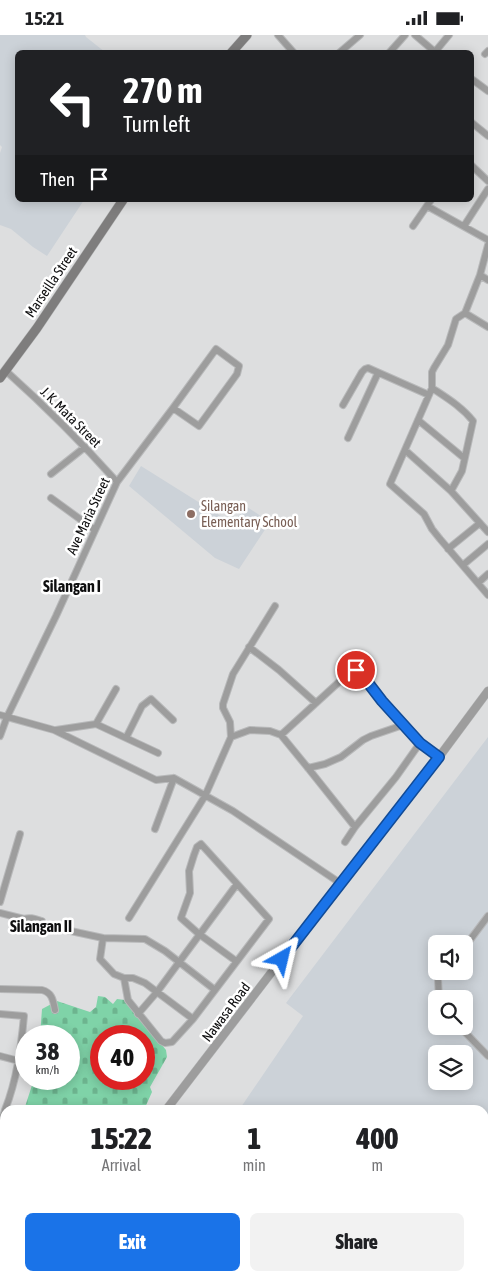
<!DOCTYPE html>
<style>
body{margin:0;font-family:"Asap Condensed",sans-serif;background:#f2f2f2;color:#202124;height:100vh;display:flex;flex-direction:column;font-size:19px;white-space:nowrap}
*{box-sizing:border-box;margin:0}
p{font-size:16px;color:#757577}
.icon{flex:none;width:28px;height:28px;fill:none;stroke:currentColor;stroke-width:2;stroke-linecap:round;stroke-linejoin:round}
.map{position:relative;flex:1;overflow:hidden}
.side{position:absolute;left:0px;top:1070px;width:489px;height:176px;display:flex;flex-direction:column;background:#fff;border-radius:15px 15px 0 0;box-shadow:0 2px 12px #0003}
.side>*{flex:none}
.banner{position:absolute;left:15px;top:15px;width:459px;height:152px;border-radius:8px;box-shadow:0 2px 12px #0003;background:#202124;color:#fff;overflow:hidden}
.tools{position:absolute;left:428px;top:900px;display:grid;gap:10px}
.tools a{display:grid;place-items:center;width:45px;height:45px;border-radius:8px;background:#fff;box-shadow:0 2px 12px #0003;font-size:25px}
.speed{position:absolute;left:15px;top:990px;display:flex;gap:10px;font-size:25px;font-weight:700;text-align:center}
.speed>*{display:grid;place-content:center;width:65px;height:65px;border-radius:50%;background:#fff;box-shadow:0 2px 12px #0003;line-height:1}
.speed small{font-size:12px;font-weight:400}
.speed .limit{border:8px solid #d22;background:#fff;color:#111}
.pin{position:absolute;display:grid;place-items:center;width:42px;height:42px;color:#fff;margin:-21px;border:2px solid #fff;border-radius:50%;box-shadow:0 1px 5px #0007}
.me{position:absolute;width:55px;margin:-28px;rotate:37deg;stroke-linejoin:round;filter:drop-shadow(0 0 4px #0008)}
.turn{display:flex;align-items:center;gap:18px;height:105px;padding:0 25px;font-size:22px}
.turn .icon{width:65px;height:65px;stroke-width:2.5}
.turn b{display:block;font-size:35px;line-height:42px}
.then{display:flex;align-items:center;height:48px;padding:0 25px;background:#0003;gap:10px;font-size:19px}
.eta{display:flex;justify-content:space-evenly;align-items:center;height:85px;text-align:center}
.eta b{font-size:30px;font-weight:800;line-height:35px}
.cta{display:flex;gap:10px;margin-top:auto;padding:10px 25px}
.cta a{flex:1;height:58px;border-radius:8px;background:#1a73e8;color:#fff;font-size:20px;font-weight:800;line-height:58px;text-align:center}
.cta a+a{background:#f2f2f2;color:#202124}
.status{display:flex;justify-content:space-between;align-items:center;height:35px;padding:0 25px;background:#fff;direction:ltr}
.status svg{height:14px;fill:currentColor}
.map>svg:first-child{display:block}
</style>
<div class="status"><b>15:21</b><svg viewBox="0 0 49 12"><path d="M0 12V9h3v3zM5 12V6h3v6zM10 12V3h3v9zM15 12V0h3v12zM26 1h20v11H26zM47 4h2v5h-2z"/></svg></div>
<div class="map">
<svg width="488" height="1246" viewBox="0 0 488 1246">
<defs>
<pattern id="cemetery-stones" width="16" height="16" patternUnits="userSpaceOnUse" patternTransform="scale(1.25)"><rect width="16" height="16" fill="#7fd3a8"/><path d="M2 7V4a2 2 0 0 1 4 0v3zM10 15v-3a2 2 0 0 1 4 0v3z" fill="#6db48f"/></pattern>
</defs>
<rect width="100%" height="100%" fill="#dddedf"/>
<path fill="#ccd2d8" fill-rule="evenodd" d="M0,0h85l1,2 19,15 -87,1v147h66l-37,56 -14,-9 -22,-18 -11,-4v-72l2,-6 -2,-2z
M141,431l91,57 15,-16 23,15 -31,47 -24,-11 -86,-72z
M488,702v478l-4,-5v-100h-245l64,-94 -17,-13zM436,909h28v27h-28zM436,964h28v27h-28zM436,1019h28v27h-28z"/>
<path fill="url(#cemetery-stones)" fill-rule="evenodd" d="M98,961l7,1 8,7 4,-5 8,1 41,50 1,7 -17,30 2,5 -8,18h-120l10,-31h35v-43h-29l2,-27 15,-8 33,11 6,-5zM101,1001h43v43h-43z
M177,1241h242l-4,5h-231z"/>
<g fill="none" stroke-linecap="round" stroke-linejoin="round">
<defs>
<path id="minor" d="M278,0l16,18
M415,0l20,17
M339,18l21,-18
M389,18l16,-18
M434,18l15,-18
M485,19l3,-3
M471,47l2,-2 15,11
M471,87l17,14
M471,130l17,16
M427,171l61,34
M413,191l18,-26
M464,191l24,-37
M480,240l8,-30
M488,245l-8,-5 -15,38 23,14
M6,336c39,35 76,72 111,111
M432,353v-16l2,-4 14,-23 8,-26 9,-6
M343,370l19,-33 3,-3 3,-1 61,27
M418,385l46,38
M348,403l30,-65
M405,415l46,41 37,41
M51,439l34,-27
M451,456l11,-20 11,-50c-11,-14 -26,-23 -41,-33l-42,96 34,30 8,15 8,10 48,56
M51,463l44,32
M448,514l32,-26
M463,530l25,-21
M478,548l10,-9
M249,612l30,23 37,33
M0,680l54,15 102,50 18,-2 59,33 107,72
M96,689l62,29
M56,695l40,-6 20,-35
M281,700l70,-64 5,-1 3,1 23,30 21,24 17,18 19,14
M0,701l7,-19 49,-101 61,-134 56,-74 43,-59 23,17 -2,8 -38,52 -26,-18
M231,702l-1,-15 -7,-14v-4l10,-30 42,-68
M126,703l16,-32 9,-7 22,21
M308,733l17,-4 16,-7 22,-17 8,-4 32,-11
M155,794l19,-51
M345,807l10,-15 41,-50 24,-34
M0,867l20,-68
M0,878l24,6
M129,883l76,-122 26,-59 19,-7 20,1 11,4 27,33 47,59
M43,890l-3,4 -7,-1 -7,-3 -2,-6c6,-2 11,0 18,2l1,4 60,13
M464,913l24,-32
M124,943l4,22 33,41 4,2 7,-1 21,-23 76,-100 -68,-75 -4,3 -3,8 -5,16 1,22 -9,25 18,16 37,27
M0,954l42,1c11,3 11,11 13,20
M439,964l-1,-20 6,-8
M0,979l24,2c-3,32 -7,63 -19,94
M138,979l19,-22 80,-108
M193,984l-48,-36 -12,-5h-9l-10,-4 -14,-15 3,-21 42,1 20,12 50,39
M459,991l29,30
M0,1021l19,5
M0,1090l5,-14
M16,1246l3,-5"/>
<path id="tertiary" d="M166,1075l174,-227 99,-126 49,-66"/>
<path id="secondary" d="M231,18l16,-18
M0,343l37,-50 86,-128
M0,1221l5,2
M46,1241l6,5"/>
</defs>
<use href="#minor" stroke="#b8b9ba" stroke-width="8"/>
<use href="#tertiary" stroke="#b8b9ba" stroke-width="9"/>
<use href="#secondary" stroke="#b8b9ba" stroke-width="10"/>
<use href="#minor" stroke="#9d9d9d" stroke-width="6"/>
<use href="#tertiary" stroke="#9d9d9d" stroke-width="8"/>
<use href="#secondary" stroke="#7e7d7d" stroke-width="9"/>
</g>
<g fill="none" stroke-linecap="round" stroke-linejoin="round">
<defs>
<path id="route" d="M282,924l157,-202 -19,-14 -38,-42 -23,-30 -3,-1"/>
</defs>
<use href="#route" stroke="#114b97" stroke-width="12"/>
<use href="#route" stroke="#1a73e8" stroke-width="9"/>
</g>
<circle fill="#8d6e63" stroke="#fff" stroke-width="2" cx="191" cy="479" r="5"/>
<g text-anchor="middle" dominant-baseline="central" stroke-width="5" stroke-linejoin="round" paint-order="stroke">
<g font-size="14" fill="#0e0e0f" stroke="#fff">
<text transform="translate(51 247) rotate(-56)">Marseilla Street</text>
<text transform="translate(71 382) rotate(45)">J. K. Mata Street</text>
<text transform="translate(88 481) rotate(-65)">Ave Maria Street</text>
<text transform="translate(226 977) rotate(-53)">Nawasa Road</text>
</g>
<g font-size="14" fill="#785e54" stroke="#fff" text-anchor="start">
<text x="201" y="471">Silangan<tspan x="201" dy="16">Elementary School</tspan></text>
</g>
<g font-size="16" font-weight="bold" fill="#0e0e0f" stroke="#fff">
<text x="72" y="551">Silangan I</text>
<text x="41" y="891">Silangan II</text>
</g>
</g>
</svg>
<div class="tools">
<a><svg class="icon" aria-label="sound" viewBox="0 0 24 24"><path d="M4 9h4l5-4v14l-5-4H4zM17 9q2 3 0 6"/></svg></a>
<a><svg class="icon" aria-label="search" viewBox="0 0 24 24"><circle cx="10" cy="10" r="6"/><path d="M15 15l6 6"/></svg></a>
<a><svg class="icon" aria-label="layers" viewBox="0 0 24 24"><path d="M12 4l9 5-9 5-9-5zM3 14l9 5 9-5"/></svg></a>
</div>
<div class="speed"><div>38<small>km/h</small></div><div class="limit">40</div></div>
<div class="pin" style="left:356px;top:635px;background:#d93025"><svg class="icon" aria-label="arrive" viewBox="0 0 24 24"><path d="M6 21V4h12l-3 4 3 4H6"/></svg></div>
<svg class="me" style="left:282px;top:924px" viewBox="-20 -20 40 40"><path d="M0-17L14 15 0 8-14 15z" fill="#1a73e8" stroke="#fff" stroke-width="4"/></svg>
<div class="banner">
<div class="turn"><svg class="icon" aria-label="left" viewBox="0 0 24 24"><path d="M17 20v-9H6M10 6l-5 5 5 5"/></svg><div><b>270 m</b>Turn left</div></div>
<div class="then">Then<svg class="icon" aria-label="arrive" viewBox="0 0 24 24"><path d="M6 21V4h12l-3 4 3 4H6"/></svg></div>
</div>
<section class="side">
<div class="eta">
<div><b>15:22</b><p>Arrival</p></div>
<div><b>1</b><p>min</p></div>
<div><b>400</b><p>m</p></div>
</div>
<div class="cta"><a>Exit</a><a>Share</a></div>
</section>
</div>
